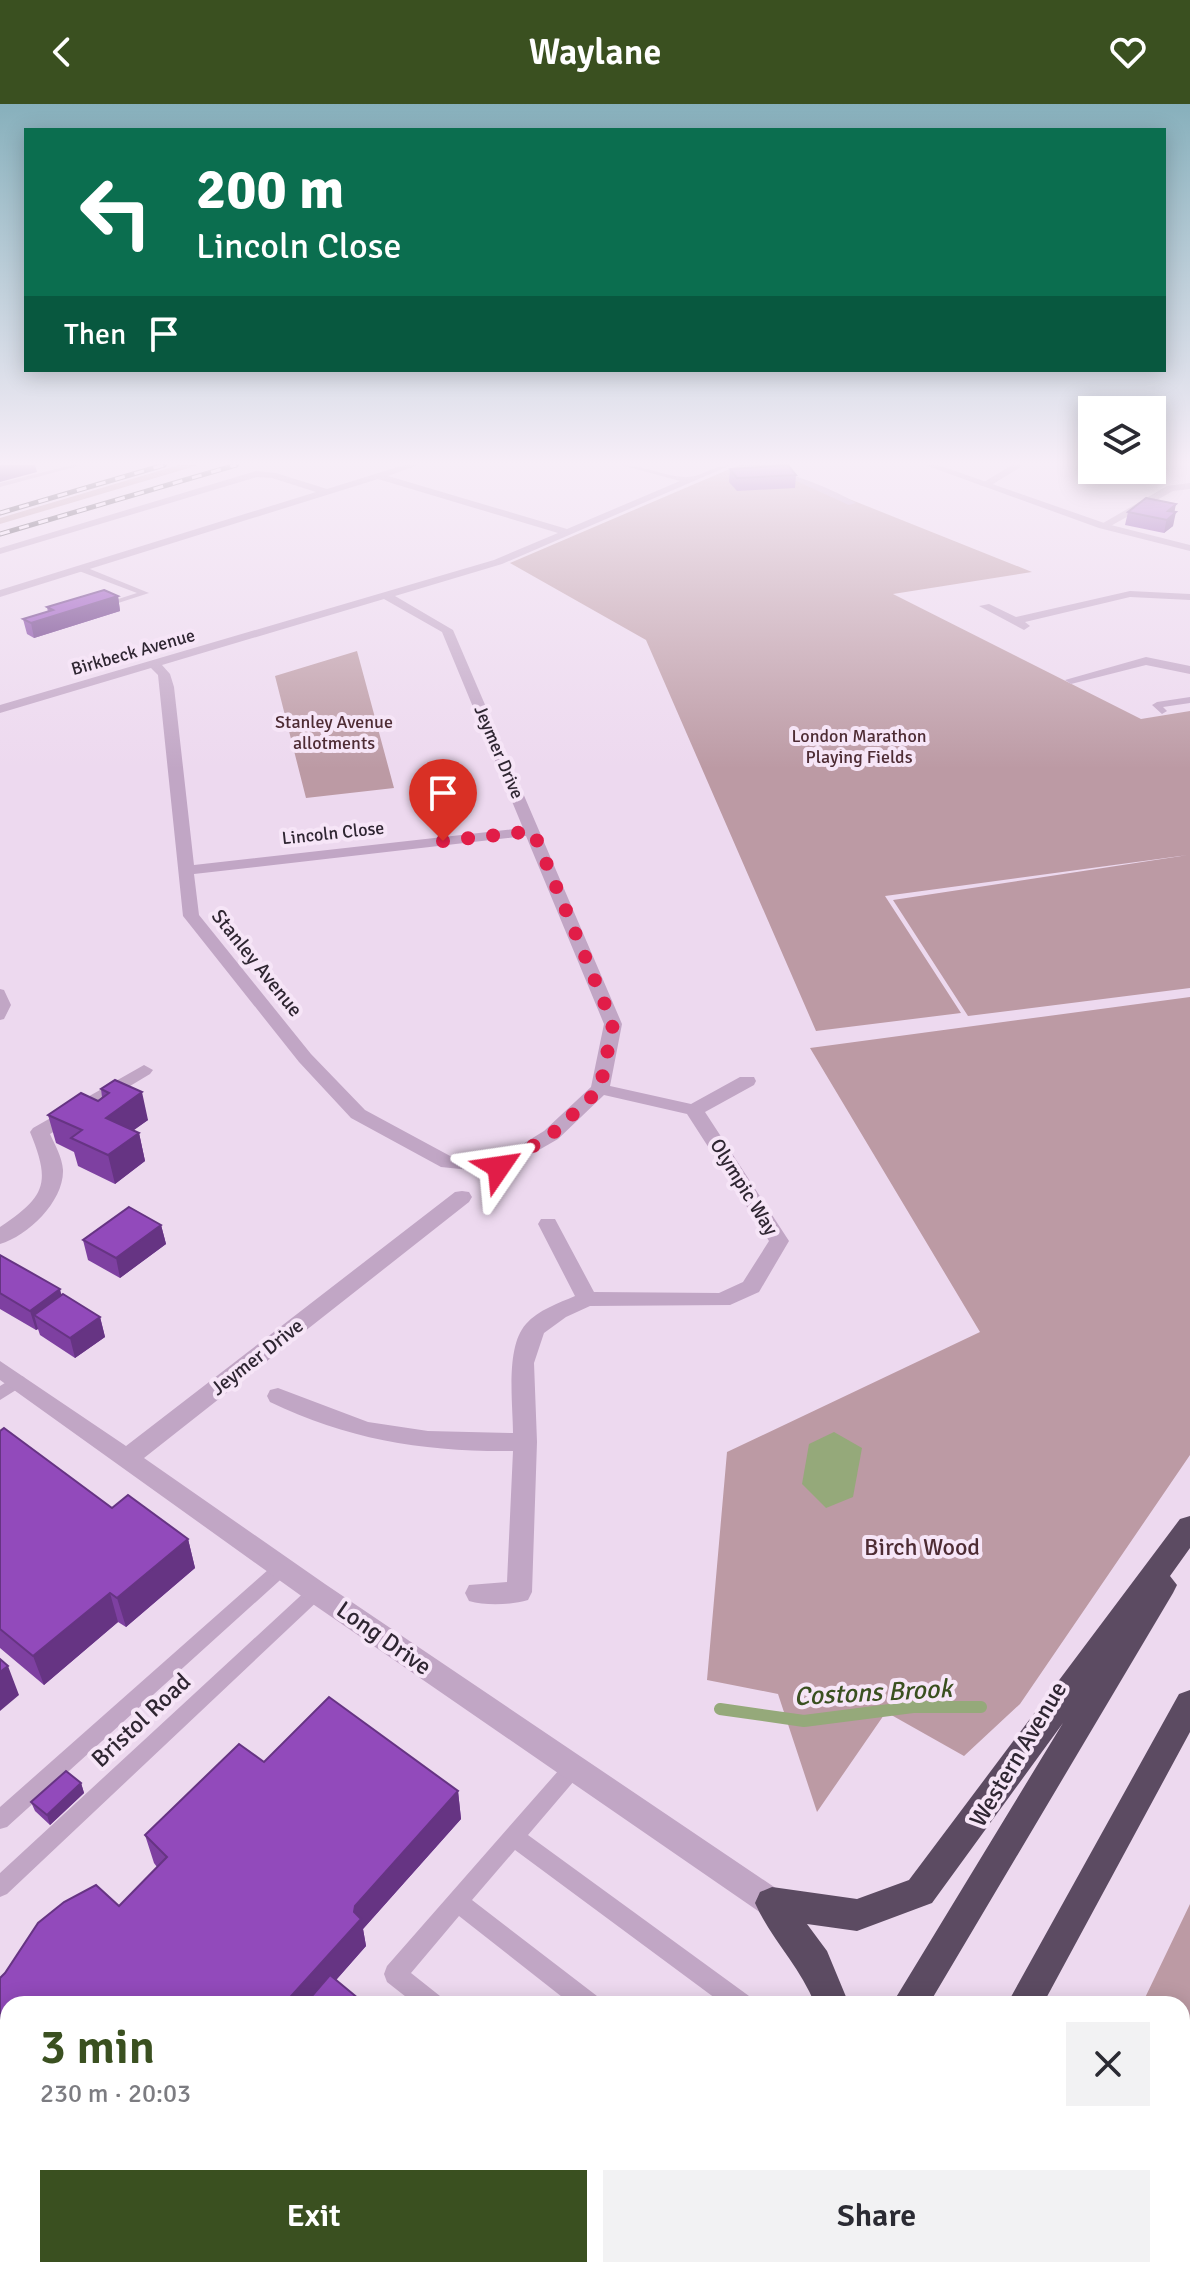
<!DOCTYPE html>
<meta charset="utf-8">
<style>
body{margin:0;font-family:Signika,sans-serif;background:#f2f2f3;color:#2b2b33;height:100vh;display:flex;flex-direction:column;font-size:30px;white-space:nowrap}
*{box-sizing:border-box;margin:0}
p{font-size:26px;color:#7c7c81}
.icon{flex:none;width:44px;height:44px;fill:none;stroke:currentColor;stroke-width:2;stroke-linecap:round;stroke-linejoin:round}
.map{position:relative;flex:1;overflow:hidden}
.side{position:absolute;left:0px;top:1892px;width:1190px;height:282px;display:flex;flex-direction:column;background:#fff;border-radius:24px 24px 0 0;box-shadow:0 4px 20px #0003}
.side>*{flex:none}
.banner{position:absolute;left:24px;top:24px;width:1142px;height:244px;border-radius:0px;box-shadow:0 4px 20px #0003;background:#0b6e4f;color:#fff;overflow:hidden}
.buttons{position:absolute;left:1078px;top:292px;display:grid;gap:16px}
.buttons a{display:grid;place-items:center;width:88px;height:88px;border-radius:0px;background:#fff;box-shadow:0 4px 20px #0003;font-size:40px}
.pin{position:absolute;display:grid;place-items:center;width:68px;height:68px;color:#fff;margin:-82px -34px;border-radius:50% 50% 50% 0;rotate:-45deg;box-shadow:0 0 8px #0007}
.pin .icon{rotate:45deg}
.me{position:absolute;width:88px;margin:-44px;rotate:58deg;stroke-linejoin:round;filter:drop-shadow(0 0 6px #0008)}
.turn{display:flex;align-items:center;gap:28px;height:168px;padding:0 40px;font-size:36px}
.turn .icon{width:104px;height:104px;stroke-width:2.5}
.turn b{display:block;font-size:56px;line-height:68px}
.then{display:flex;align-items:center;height:76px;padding:0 40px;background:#0003;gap:16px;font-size:30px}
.round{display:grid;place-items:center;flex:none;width:84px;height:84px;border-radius:0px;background:#f2f2f3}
.overview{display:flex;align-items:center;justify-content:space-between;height:136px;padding:0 40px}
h1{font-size:48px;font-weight:600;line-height:60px;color:#3a5020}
.button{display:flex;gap:16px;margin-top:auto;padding:16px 40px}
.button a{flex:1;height:92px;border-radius:0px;background:#3a5020;color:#fff;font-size:32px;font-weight:600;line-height:92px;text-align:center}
.button a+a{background:#f2f2f3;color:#2b2b33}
header{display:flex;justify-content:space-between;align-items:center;height:104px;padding:0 40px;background:#3a5020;color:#fff;font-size:36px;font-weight:600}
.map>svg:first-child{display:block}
</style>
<header><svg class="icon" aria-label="back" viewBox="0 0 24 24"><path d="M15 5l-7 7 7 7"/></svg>Waylane<svg class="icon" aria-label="heart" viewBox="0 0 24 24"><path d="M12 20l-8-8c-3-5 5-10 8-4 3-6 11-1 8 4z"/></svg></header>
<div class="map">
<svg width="1190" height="2173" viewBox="0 0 1190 2173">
<rect width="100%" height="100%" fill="#edd9ef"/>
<path fill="#bc9aa4" d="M179,361h20l-199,59v-6z
M739,361h25l268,107 -139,22 248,125 49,-8v277l-222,28 -75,-116 295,-45 -303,41 76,117 -145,18 -170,-391 -136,-77z
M357,547l37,137 -88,10 -31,-122z
M1190,893v458l-170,249 -56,52 -78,-44 -69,100 -39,-118 -71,-14 20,-228 253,-120 -170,-284z
M1190,1800v373h-242l4,-7h230v-266h-40z"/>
<path fill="#95a97a" d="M834,1328l28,16 -9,49 -27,11 -24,-24 7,-40z"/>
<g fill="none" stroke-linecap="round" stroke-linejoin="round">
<path stroke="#95a97a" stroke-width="10" d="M903,1604l78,-1"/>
<path stroke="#95a97a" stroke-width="12" d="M720,1605l84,12 109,-14h68"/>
<path fill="#c1a6c5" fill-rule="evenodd" d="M72,361h10l-82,22v-4z
M743,361c29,0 88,22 113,38l-7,2 -55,-25z
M79,463h6l64,26 -37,12v-4l25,-8 -58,-22z
M1190,593v6l-27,4 4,4 -5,3 -10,-9 5,-3z
M0,885l4,1 7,15 -7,14 -4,1z
M18,1271l6,2 2,4 -2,4 -24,15v-14z
M283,1456l6,2 3,5 -3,5 -282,255 -7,2v-22l277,-245z
M316,1481l6,2 3,5 -3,5 -315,297 -7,3v-24l310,-286z
M573,1655l7,3 3,6 -3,6 -52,61 221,161 3,8h-29l-208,-154 -43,50 125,96 3,8h-29l-112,-88 -48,57 29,23 3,8h-28l-28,-22 -3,-8 3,-8 179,-204z
M621,2166h26l-3,7h-25z"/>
<path fill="#c1a6c5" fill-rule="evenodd" d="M404,361h14l-30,11 179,53 113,-48 -59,-16c23,0 44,12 66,12 15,0 28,-13 44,-12l-229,99 -107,32 58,34 169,394 -12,62 81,18 49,-27h14l2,4 -2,4 -49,27 84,129 -30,51 -29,13 -140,1 -24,11 -22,16 -10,30 3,79 -5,150 -4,8c-17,5 -42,6 -59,1l-4,-8 4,-8 38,-3 6,-131c-87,1 -165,-11 -243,-49l-3,-6 3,-6 8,-2 90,34 60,9 85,2c0,-29 -8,-86 13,-109 12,-14 33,-21 49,-28l-37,-72 3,-5h14l39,73 125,1 24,-11 26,-41 -82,-127 -83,-19 -46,44 -59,34 -58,-6 -90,-49 -52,-56 -116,-146 -25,-241 -7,-7 -151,45v-8l494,-145 64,-27 -180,-54 -378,118v-7l316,-98 -44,-14 -15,-1 -257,77v-6l256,-77 20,2 51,16zM384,495l58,33 81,196 -329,37 -20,-178 -4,-13 -8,-9zM526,732l78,188 -13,63 -47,44 -49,30 -43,-4 -87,-47 -54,-56 -112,-139 -5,-41z
M1012,361h12l-36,22 -9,-2z
M1190,379v6l-17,2 -66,37 -9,-2 69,-40z
M1130,487l60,3v6l-60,-3 -105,25 5,4 -6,4 -45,-24 10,-2 27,13z
M1146,553l44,9v8l-44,-9 -75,19 -6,-4z
M144,961l9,5 -3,4 -100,60c5,11 12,23 13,36 1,31 -35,66 -63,74v-17c46,-31 51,-44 30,-95l3,-4z
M462,1087l7,1 3,5 -3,5 -325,256 181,126 458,309 4,10 -4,10 -11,5 -11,-5 -454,-313 -307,-220v-19l126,85 329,-254z"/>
<path fill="#c1a6c5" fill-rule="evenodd" d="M925,361h13l169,59 83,21v6l-91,-23z"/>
<path fill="#5c4b62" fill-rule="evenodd" d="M1190,1412v32l-20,28 7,9 -4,8 -244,411h-37l171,-281 -131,180 -75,28 -50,-7 20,27 22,53h-34c-16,-39 -44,-65 -60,-101l5,-11 12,-5 85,12 52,-19 271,-361z
M1190,1586v42l-147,272h-36l172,-310z
M725,2166h40l-2,7h-40z
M855,2166h40l-2,7h-40z"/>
<defs>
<path id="rail" d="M0,409l164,-48
M0,430l236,-69"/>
</defs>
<use href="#rail" stroke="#2f2632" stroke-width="5"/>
<use href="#rail" stroke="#f6e5f7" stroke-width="3" stroke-dasharray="10" stroke-linecap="butt"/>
</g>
<path fill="#7e40a1" d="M730,365l66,6 -1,13 -58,3 -8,-9z
M1128,408h46l-1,14 -9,7 -39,-8z
M118,492l2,15 -86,27 -7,-4 -4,-15 25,-7 -1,-5z
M115,976l33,40 -15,10 6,3 6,28 -30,23 -37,-18 -4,-14 -18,-9 -8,-28 50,-14 4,-4 -1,-8z
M161,1121l5,19 -46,34 -32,-18 -5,-20z
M0,1151l62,40 38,22 5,20 -30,21 -35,-23 -2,-6 -2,1 -36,-21z
M0,1327l112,77 76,31 7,29 -69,59 -8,-5 -74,63 -44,-37z
M329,1593l129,94 3,28 -98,110 3,17 -30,34 29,24h-357v266h598l-5,7h-601v-299l5,-5 33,-50 26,-21 32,-17 23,21 38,-39 -3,-4 -9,-28 94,-91 25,18z
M81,1679l3,10 -34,32 -15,-14 -4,-9z"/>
<path fill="#663483" d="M0,361h35l2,7 -37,10z
M1176,400l-2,10 2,-2 -3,14 -9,7 4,-22z
M118,492l2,15 -86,27 -3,-15z
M142,988l6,28 -36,26 -6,-28z
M139,1029l6,28 -30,23 -7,-29z
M161,1121l5,19 -46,34 -4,-20z
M60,1185l5,20 -31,6 4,14 -2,1 -6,-19z
M100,1213l5,20 -30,21 -5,-20z
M188,1435l7,29 -69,59 -9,-29z
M110,1489l8,29 -74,63 -11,-29z
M8,1562l11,29 -19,16v-39z
M81,1679l3,10 -34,32 -3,-10z
M458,1687l3,28 -98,110 3,17 -51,58h-31l71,-98z
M170,2166h30l-6,7h-30z
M591,2166h15l-5,7h-15z"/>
<path fill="#924abb" stroke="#663483" stroke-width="2" d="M788,361l8,10 -59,3 -7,-9z
M1146,394l30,6 -8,7 8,1 -9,8 -39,-8z
M104,486l14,6 -87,27 -8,-4 30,-9 -6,-3z
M115,976l27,12 -36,26 33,15 -31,22 -37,-17 11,-8 -34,-15 33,-22 17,8 11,-8 -8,-4z
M129,1103l32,18 -45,33 -33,-18z
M0,1151l60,34 -30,22 -30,-18z
M63,1190l37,23 -30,21 -36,-23z
M4,1324l108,80 16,-13 60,44 -71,59 -7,-5 -77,63 -33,-27v-198z
M0,1555l8,7 -8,6z
M329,1593l129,94 -103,115 -1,6 7,7 -77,85h-276v266h162l-6,7h-164v-299l5,-5 33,-50 26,-21 32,-17 23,21 48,-49 -22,-22 94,-91 25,18z
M66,1667l15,12 -34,32 -16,-13z
M330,1871l35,29h-60z
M191,2166h400l-5,7h-400z"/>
<linearGradient id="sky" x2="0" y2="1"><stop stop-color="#87b0bc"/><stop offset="0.54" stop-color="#f7eef8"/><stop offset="1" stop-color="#f7eef8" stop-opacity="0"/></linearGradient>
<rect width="1190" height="665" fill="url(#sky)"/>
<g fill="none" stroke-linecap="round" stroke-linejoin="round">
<path stroke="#e11d48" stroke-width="14" stroke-dasharray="0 25.2" d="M443,737l90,-10 80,193 -13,65 -49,46 -52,32"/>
</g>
<g text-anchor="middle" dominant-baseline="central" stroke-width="8" stroke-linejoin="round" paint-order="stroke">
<g font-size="18" fill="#2f2632" stroke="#f6e5f7">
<text transform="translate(133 548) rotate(-16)">Birkbeck Avenue</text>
<text transform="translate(499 648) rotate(67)">Jeymer Drive</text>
<text transform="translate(333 729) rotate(-6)">Lincoln Close</text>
</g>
<g font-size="18" fill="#4e2c34" stroke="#f6e5f7">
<text x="334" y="618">Stanley Avenue<tspan x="334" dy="21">allotments</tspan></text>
<text x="859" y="632">London Marathon<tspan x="859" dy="21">Playing Fields</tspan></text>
</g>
<g font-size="20" fill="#2f2632" stroke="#f6e5f7">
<text transform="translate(257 859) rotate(51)">Stanley Avenue</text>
<text transform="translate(744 1083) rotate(58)">Olympic Way</text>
<text transform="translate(257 1253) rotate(-38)">Jeymer Drive</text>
</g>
<g font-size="24" fill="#4e2c34" stroke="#f6e5f7">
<text x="922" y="1443">Birch Wood</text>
</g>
<g font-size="24" fill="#2f2632" stroke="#f6e5f7">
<text transform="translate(384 1534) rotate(35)">Long Drive</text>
<text transform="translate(141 1616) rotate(-43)">Bristol Road</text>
<text transform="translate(1018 1650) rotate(-59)">Western Avenue</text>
</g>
<g font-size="26" font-style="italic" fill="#3a5020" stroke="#f6e5f7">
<text transform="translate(873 1589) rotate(-3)">Costons Brook</text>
</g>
</g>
</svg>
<div class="buttons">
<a><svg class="icon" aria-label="layers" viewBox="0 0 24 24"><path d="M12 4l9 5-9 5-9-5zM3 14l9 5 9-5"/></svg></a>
</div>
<div class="pin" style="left:443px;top:737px;background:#d93025"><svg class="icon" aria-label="arrive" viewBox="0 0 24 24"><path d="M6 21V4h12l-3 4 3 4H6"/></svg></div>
<svg class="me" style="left:499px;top:1063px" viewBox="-20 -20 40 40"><path d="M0-17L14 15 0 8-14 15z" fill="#e11d48" stroke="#fff" stroke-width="4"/></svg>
<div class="banner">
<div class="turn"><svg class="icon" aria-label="left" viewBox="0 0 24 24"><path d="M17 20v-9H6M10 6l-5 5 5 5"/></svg><div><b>200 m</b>Lincoln Close</div></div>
<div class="then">Then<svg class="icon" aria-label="arrive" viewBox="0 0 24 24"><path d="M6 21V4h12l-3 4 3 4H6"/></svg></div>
</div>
<section class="side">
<div class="overview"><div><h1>3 min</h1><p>230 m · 20:03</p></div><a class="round"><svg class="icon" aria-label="close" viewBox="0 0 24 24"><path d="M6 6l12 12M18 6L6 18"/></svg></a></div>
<div class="button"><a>Exit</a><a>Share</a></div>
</section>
</div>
